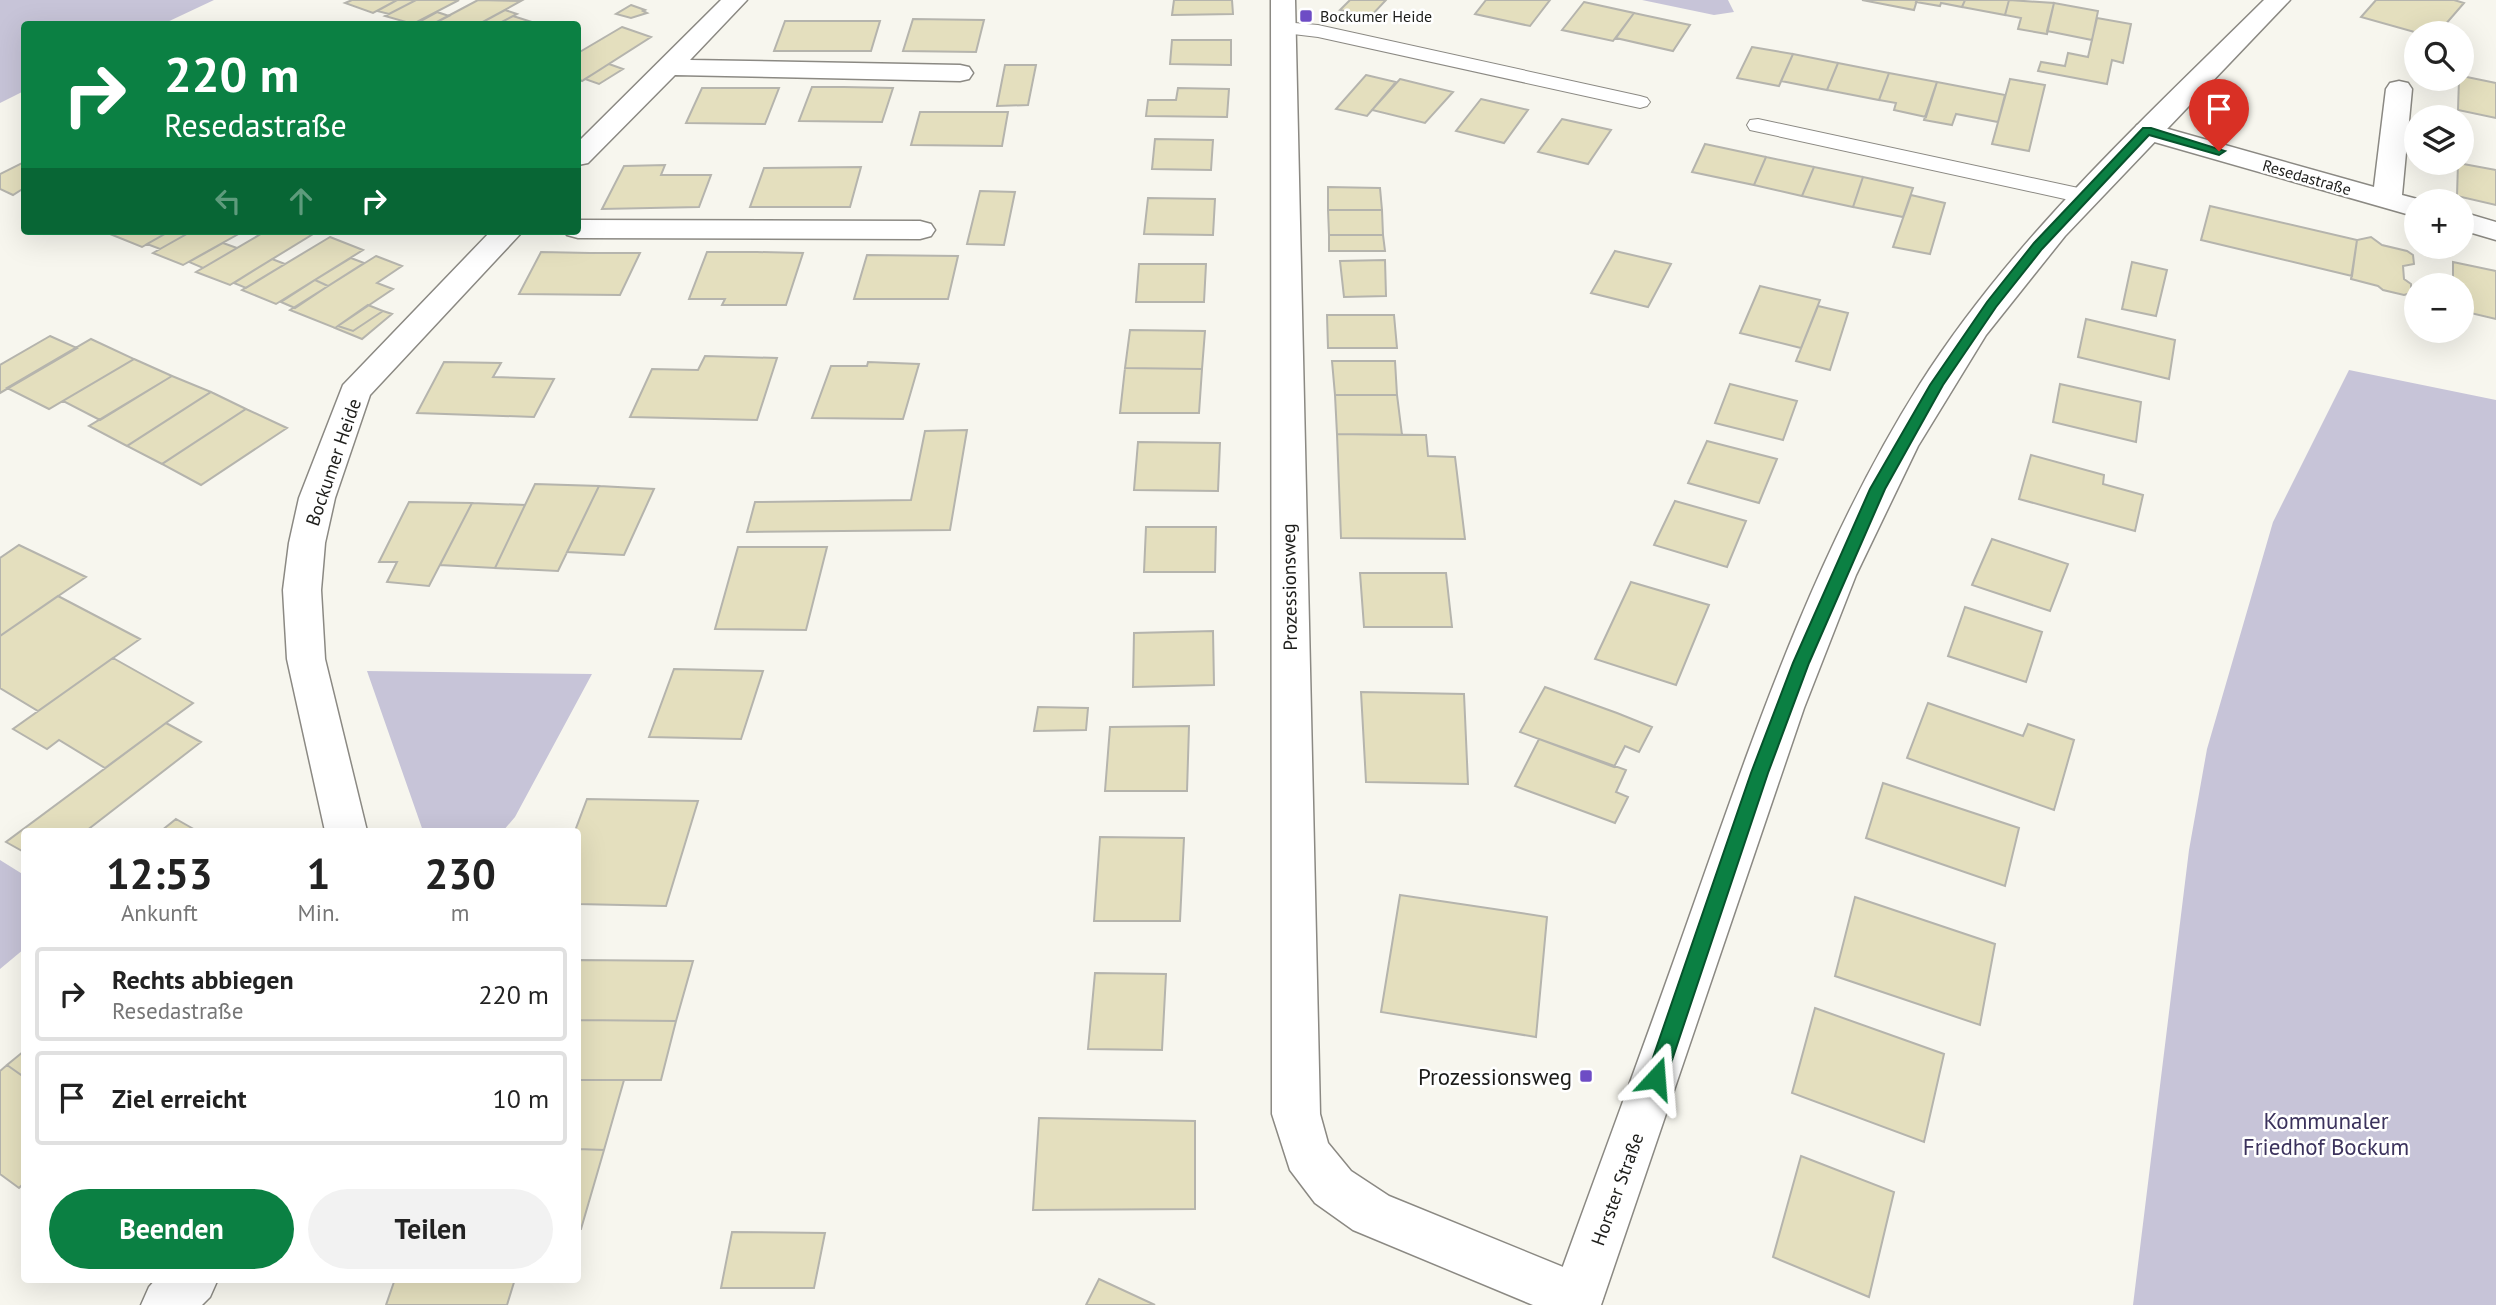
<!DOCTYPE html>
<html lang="de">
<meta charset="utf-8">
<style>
body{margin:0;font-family:"PT Sans",sans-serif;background:#f2f2f2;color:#222;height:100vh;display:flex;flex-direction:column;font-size:26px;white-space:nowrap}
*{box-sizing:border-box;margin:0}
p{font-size:23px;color:#767676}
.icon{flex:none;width:38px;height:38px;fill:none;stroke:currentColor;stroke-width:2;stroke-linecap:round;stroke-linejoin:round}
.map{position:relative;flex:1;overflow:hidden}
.panel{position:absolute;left:21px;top:828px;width:560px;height:455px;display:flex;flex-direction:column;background:#fff;border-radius:7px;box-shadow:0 7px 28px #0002}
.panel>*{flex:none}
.hud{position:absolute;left:21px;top:21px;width:560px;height:214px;border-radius:7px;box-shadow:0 7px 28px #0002;background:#0b8043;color:#fff;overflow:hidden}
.buttons{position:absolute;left:2404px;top:21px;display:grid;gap:14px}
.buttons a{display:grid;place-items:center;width:70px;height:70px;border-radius:50%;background:#fff;box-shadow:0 7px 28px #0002;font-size:35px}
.pin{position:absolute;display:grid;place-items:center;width:60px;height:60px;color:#fff;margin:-72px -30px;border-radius:50% 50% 50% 0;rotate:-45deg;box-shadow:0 0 7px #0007}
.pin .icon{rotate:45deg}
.me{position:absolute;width:77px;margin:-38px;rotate:19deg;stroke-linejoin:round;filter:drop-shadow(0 0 5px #0008)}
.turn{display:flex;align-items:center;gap:24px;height:147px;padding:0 28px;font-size:32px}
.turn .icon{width:91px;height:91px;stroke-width:2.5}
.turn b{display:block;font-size:49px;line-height:60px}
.lanes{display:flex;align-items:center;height:66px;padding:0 28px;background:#0003;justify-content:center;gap:35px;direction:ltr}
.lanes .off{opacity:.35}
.eta{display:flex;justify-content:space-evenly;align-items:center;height:119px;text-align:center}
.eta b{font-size:42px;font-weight:700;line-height:49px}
.action{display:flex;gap:14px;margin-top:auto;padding:14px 28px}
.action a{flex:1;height:80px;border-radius:42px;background:#0b8043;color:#fff;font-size:28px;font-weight:700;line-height:80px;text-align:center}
.action a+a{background:#f2f2f2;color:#222}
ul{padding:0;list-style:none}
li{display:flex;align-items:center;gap:21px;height:94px;margin:0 14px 10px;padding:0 14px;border:4px solid #e0e0e0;border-radius:7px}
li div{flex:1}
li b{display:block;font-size:26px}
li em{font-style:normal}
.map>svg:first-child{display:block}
</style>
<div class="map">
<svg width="2496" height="1305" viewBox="0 0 2496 1305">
<rect width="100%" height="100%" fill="#f7f6ee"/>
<path fill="#c7c4d8" d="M0,0h214l-51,24h-139v67l-24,12z
M1642,0h86l6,12 -20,3z
M2349,370l147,30v905h-363l56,-455 18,-101 66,-227z
M367,671l225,3 -77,143 -12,14h-80z
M0,860l24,15v74l-24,20z"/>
<path fill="#e4dfbe" stroke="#b5b4ad" stroke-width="2" d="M352,0h45l-24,13 -28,-10z
M397,0h19l-27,14 -12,-3z
M416,0h43l-46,24 -28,-8z
M478,0l43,1 -42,23h-46z
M1174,0h58l1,14 -61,1z
M1350,0h36l-16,17 -30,-7z
M1486,0h64l-20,26 -55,-12z
M1862,0h55l-3,10z
M1917,0h48l-3,7 -21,-4 -1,3 -24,-4z
M1965,0h44l-4,15 -43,-8z
M2009,0l45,3 -7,31 -29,-5 3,-11 -16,-3z
M2376,0h78l10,3 -26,30h-20l-57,-16z
M1584,2l50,11 -21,28 -51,-11z
M2054,3l44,8 -6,29 -45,-9z
M631,5l14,5 -2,1 4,2 -16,5 -15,-4z
M505,10l12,4 -19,10h-19z
M437,12l12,4 -16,8 -16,-1z
M1634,13l9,2 47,10 -17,26 -57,-13z
M513,16l25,8h-40z
M2097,18l34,6 -8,39 -11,-3 -5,24 -69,-13 3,-9 24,4 3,-13 20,4z
M913,19l71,1 -8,32 -73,-1z
M785,21h95l-9,30h-97z
M622,27l29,10 -69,44 -4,-2v-26z
M1172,40h59v25l-61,-1z
M1752,47l41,7 -14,32 -42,-8z
M1793,54l45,9 -11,27 -46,-9z
M1838,63l51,10 -10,27 -52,-10z
M609,64l14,5 -24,15 -14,-5z
M1005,65h31l-8,40 -31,1z
M1889,73l48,9 -11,35 -32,-7 2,-7 -17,-3z
M1366,75l30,7 -29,34 -31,-7z
M2462,76l34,7v35l-38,-8 1,-31z
M1400,79l53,13 -28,31 -53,-13z
M2010,79l35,6 -16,66 -37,-7z
M1937,82l68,13 -7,27 -42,-8 -4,11 -28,-5z
M812,87h32l49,1 -11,34 -83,-1z
M702,88h77l-14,36 -79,-1z
M1178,88l51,1 -2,28 -81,-1 2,-16h28z
M1481,99l47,11 -24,33 -48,-12z
M920,112h88l-6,34 -91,-1z
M1562,119l49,11 -23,34 -50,-12z
M1155,139l58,1 -2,30 -59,-1z
M1705,144l61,13 -12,28 -62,-13z
M1766,157l48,10 -12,29 -48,-11z
M24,162v26l-11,7 -13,-6v-15z
M2458,163l38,7v35l-39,-9z
M665,165l-4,10h50l-12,32 -97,2 22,-43z
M861,167l-11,40h-100l14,-39z
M1814,167l49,10 -10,30 -51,-11z
M1863,177l50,11 -10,29 -50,-10z
M1328,187l52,1 2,22h-54z
M980,191l35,1 -11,53 -37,-1z
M1911,195l34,8 -15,51 -37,-7z
M1148,198l67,1 -2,36 -69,-1z
M2210,206l147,34 -5,36 -151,-36z
M1328,210h54l1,25h-54z
M115,231h55l-28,16 -32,-13z
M170,231h22l-32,18 -13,-5z
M192,231h47l3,1 -59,33 -30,-12z
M266,231h52l-88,54 -34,-13z
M1329,235h54l2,16h-56z
M330,237l33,13 -87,54 -34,-14z
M2371,237l11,8 25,6 6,4 1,9 -11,2 1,13 7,5v9l-7,2 -21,-5 -5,-4 -27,-7 6,-39z
M223,243l14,5 -34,20 -14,-6z
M1615,251l56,13 -23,43 -57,-14z
M541,252l49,1h50l-20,42 -101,-1z
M707,252h50l46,1 -17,52h-64l3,-6h-36z
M867,255l91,1 -10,43h-94z
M376,256l26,10 -25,17 16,6 -55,37 -3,2 -45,-18z
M351,258l13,5 -36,23 -13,-6z
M272,259l13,5 -39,24 -12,-5z
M1385,260l1,36 -42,1 -4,-36z
M2132,262l35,8 -11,46 -34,-7z
M2453,262l43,9v48l-34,-8v-26h-9z
M1139,264h67l-2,38h-68z
M315,280l13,6 -33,22 -14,-6z
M1760,286l60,14 -19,48 -61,-15z
M368,305l15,6 -30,20 -15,-5z
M1818,306l30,7 -18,57 -34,-9z
M383,311l9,3 -30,25 -27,-11 3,-2 15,5z
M1327,315h67l3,33h-69z
M2086,319l89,21 -6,39 -91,-22z
M1130,330l75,1 -3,38 -77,-1z
M50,336l27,12 -77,45v-28z
M91,339l43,20 -85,50 -42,-21z
M705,356l72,2 -20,62 -127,-3 22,-48 46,1z
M134,359l38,17 -72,44 -37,-19z
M1332,361h63l2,34h-62z
M444,362l57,1 -8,14 61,2 -20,38 -117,-4z
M868,362l51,2 -16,55 -91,-1 19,-52h36z
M1125,368l77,1 -3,44h-79z
M172,376l39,16 -84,54 -38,-20z
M1730,384l67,17 -14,39 -68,-17z
M2060,384l81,18 -5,40 -83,-20z
M211,392l35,17 -84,55 -35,-18z
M1335,395h62l5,40 -65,-1z
M246,409l41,19 -86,57 -39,-21z
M967,430l-17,100 -203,2 8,-30 156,-2 14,-69z
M1337,434l89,1 2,21 27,1 10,82 -124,-1z
M1707,441l70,18 -18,44 -71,-20z
M1138,442l82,1 -2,48 -84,-1z
M2031,455l73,20 -1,9 40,11 -8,36 -116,-32z
M535,484l64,2 -41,85 -63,-3z
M599,486l55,3 -30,66 -57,-3z
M1675,501l71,20 -19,46 -73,-22z
M409,502l63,1 -43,83 -42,-4 10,-20h-18z
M472,503l53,2 -30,63 -55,-3z
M1146,527h70l-1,45h-71z
M1992,539l76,25 -18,47 -78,-26z
M19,545l67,32 -86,59v-78z
M738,547h89l-21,83 -91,-1z
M1360,573h86l6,54h-88z
M1631,582l78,23 -33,80 -81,-26z
M58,596l82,43 -102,72 -38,-23v-52z
M1965,607l77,25 -16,50 -78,-26z
M1213,631l1,54 -81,2 1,-54z
M113,658l80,45 -88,65 -46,-28 -12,9 -34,-20z
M674,669l89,2 -22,68 -92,-2z
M1545,687l72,26 35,14 -13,25 -14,-6 -11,21 -94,-35z
M1361,692l103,2 4,90 -102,-2z
M1928,703l95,33 5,-12 46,16 -20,70 -147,-52z
M1038,707l50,1 -2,22 -52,1z
M166,723l35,19 -115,89h-62v21l-18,-10z
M1189,726l-2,65h-82l5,-64z
M1539,739l87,31 -10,22 12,5 -13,26 -100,-37z
M1883,783l136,45 -14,58 -139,-48z
M587,799l111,2 -32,105 -88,-2 -3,-73z
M176,819l21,12h-36z
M1100,837l84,1 -4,83h-86z
M1400,895l147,22 -11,120 -155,-25z
M1855,897l140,47 -15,81 -145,-49z
M578,960l115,1 -17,60 -98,-1z
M1095,973l71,1 -4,76 -74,-1z
M1815,1008l129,46 -20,88 -132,-49z
M578,1020l98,1 -15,59h-83z
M24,1051v26l-17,-12z
M7,1065l17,12v106l-5,5 -19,-14v-103z
M578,1080h46l-20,70 -26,-1z
M1039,1118l156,3v88l-162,1z
M578,1149l26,1 -23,79h-3z
M1801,1156l93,36 -25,105 -96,-40z
M732,1232l93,1 -11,55h-93z
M395,1279h120l-8,26h-121z
M1099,1279l56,26h-69z"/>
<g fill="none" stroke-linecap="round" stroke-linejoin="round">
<defs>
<path id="lane" d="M1283,22l35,3 322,71 7,2 3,4 -3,4 -7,2 -322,-71 -42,-5 -3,-4 3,-4z
M1758,119l325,70 8,2 3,5 -3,5 -8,2 -333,-73 -3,-5 3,-5z"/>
<path id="street" d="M721,0h26l-57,60 270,5 9,2 4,6 -4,6 -9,2 -285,-6 -87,88 -10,2v-23z
M1271,0h24l25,1114 8,29 23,28 38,25 206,84 8,18 -3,7h-67l-180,-75 -38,-27 -25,-33 -18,-56z
M2399,81l9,2 4,6 -10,106 23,6h-8v16l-280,-80 -4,-6 4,-6 10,-2 227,64 12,-98 4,-6z
M2462,212l34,10v18l-34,-10z
M578,220l342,1 11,3 4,6 -4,6 -11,3 -342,-1 -11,-3 -2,-4h13z
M491,231h32l-153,164 -35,103 -10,45 -4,47 4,69 42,172h-42l-38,-172 -4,-69 6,-47 10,-45 44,-113z
M156,1279h62l-8,18 -8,8h-61l8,-18z"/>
<path id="secondary" d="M2264,0h26l-225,236 -79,99 -68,111 -62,129 -52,133 -203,597h-52c47,-131 96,-261 142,-393 64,-181 126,-365 229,-528 93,-146 222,-263 344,-384z"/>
</defs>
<use href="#lane" stroke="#8b8983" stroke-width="2"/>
<use href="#street" stroke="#8b8983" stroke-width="3"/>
<use href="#secondary" stroke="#8b8983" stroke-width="3"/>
<use href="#lane" fill="#fff" fill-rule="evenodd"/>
<use href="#street" fill="#fff" fill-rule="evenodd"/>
<use href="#secondary" fill="#fff" fill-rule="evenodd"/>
</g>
<path fill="#0b8043" stroke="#07532c" stroke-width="2" d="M2143,128h8l74,23 -6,4 -70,-20 -107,114 -46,58 -53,78 -58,104 -76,174 -41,110 -102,305 -3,6 -7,3 -7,-3 -3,-6 105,-305 42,-110 77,-174 60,-104 57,-83 47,-59z"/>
<g fill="#6e4cc5" stroke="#fff" stroke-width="2.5">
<rect x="1299" y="9" width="14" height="14" rx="3.5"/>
<rect x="1579" y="1069" width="14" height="14" rx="3.5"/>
</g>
<g text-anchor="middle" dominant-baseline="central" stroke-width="5" stroke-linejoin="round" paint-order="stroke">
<g font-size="16" fill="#1d1d1a" stroke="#fff" text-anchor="start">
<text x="1320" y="16">Bockumer Heide</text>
</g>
<g font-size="16" fill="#1d1d1a" stroke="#fff">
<text transform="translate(2307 177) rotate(16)">Resedastraße</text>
</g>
<g font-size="19" fill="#1d1d1a" stroke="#fff">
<text transform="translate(333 462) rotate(-71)">Bockumer Heide</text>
<text transform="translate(1289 587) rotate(-91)">Prozessionsweg</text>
<text transform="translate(1617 1189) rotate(-70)">Horster Straße</text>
</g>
<g font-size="23" fill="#1d1d1a" stroke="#fff" text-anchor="end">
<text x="1572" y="1076">Prozessionsweg</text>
</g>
<g font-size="23" fill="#3b325c" stroke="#fff">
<text x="2326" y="1120">Kommunaler<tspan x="2326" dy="26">Friedhof Bockum</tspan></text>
</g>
</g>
</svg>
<div class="buttons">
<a><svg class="icon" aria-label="search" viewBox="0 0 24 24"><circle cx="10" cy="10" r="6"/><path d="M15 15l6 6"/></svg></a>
<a><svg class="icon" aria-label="layers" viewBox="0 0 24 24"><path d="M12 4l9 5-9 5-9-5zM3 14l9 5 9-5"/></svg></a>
<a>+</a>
<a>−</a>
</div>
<div class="pin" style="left:2219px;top:151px;background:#d93025"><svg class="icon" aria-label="arrive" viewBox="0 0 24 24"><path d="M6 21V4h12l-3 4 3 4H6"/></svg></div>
<svg class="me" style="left:1656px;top:1078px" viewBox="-20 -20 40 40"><path d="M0-17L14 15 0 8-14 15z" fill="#0b8043" stroke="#fff" stroke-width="4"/></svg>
<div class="hud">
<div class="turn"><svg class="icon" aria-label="right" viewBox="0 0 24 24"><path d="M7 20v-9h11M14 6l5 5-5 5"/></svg><div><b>220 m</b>Resedastraße</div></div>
<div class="lanes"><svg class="icon off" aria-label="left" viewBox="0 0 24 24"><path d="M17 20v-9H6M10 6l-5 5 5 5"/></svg><svg class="icon off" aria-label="ahead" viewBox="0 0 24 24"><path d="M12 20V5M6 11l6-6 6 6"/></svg><svg class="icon" aria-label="right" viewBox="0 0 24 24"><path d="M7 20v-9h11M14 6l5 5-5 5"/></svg></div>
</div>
<section class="panel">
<div class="eta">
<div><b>12:53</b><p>Ankunft</p></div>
<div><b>1</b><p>Min.</p></div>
<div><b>230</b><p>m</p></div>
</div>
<ul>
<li><svg class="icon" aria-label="right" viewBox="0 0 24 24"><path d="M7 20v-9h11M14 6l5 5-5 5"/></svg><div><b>Rechts abbiegen</b><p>Resedastraße</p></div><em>220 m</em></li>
<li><svg class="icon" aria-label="arrive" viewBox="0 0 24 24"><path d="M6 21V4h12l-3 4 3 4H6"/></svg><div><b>Ziel erreicht</b></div><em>10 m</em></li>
</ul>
<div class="action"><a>Beenden</a><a>Teilen</a></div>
</section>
</div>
